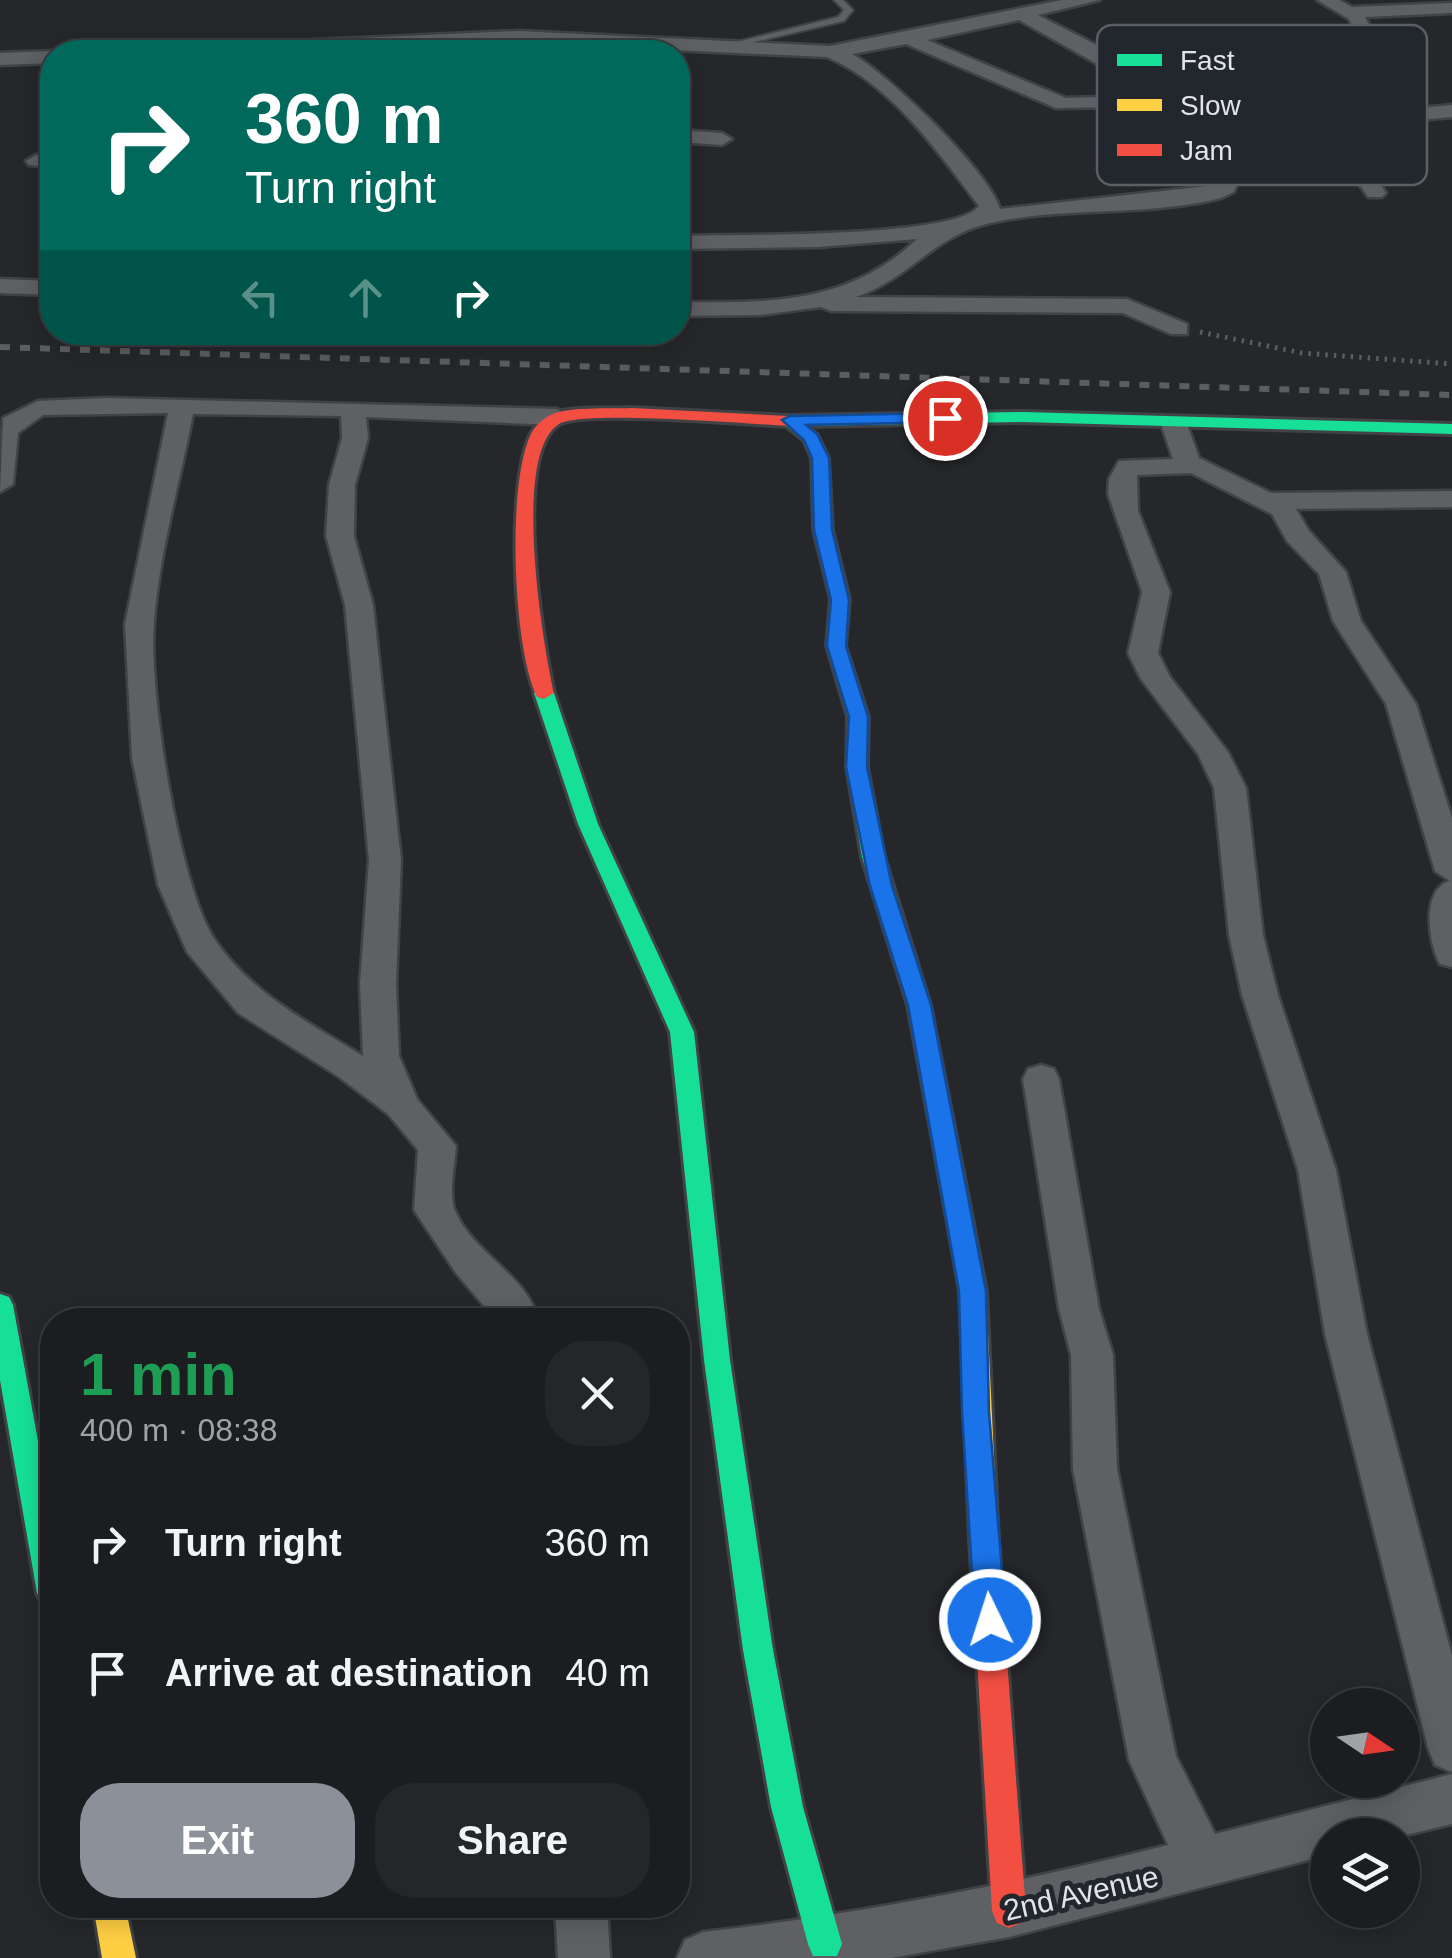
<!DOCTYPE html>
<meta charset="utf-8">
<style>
body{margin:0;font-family:Helvetica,sans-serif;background:#252629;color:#f1f3f6;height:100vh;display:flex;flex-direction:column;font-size:38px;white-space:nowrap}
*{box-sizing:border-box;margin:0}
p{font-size:32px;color:#a0a2a5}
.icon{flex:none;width:55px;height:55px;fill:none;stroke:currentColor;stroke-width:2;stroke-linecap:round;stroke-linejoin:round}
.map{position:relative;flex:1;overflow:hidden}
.drawer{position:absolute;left:40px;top:1308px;width:650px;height:610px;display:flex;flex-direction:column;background:#1c1d20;border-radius:40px;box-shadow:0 5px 25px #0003,0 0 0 2px #3a3b3e}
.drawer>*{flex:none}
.hud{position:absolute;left:40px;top:40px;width:650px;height:305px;border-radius:40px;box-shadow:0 5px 25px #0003,0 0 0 2px #3a3b3e;background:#00695c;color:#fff;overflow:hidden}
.needle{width:65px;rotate:103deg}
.controls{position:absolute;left:1310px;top:1688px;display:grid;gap:20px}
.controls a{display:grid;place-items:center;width:110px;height:110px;border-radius:50%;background:#1c1d20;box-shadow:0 5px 25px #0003,0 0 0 2px #3a3b3e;font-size:50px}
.pin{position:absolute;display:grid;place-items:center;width:85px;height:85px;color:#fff;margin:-42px;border:5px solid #fff;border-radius:50%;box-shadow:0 2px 10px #0007}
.me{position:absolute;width:110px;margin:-55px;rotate:356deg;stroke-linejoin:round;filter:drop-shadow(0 0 8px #0008)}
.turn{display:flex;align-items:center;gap:35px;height:210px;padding:0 40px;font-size:45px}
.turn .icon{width:130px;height:130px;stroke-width:2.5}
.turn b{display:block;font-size:70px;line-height:85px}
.lanes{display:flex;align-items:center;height:95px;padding:0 40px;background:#0003;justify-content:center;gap:50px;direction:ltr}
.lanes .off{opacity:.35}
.round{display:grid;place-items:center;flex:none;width:105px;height:105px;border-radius:40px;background:#252629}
.headline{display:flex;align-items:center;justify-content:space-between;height:170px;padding:0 40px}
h1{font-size:60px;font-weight:700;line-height:75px;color:#1e9e55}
.primary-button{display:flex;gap:20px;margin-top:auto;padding:20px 40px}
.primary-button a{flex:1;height:115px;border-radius:40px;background:#8c9099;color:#fff;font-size:40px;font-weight:700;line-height:115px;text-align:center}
.primary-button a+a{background:#252629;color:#f1f3f6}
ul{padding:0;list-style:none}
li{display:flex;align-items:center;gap:30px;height:130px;padding:0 40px}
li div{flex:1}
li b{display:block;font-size:38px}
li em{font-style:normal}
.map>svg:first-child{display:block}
</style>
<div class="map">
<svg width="1452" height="1958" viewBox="0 0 1452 1958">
<rect width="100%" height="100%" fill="#25272a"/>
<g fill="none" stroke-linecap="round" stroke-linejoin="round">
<defs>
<path id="lane" d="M834,0h9l10,10 -9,11 -119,28 -5,-3 118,-29 6,-7z"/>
<path id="street" d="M1062,0h38l-62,15c32,18 108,48 117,84l65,9 33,15 61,-6 -22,-33 4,-36 9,-6 52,-7 -8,-16 -32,-19h22l13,7 100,-4v10l-87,4 12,22 -2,4 -61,9 -2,32 21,32 119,-11v12l-111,10 45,66 -4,4h-14l-46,-68 -72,6 -33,14 22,29 -5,14 -13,6c-74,19 -156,8 -231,25 -57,13 -78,54 -134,74l271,2 60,25v10h-16l-48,-21 -292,-2 -10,-4 -61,8 -82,1v-14c90,1 170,3 239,-63l-99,8 -140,2v-13c48,-2 278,3 301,-30 -40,-53 -88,-122 -152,-149l-309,-14 -222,9h-123l9,-6 336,-15 312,15zM1019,20l105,59 11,17 -69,2 -139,-58zM906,44l150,64 75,-1 84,12 16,8 -23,9 -11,13 21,29 -1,7 -217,24c-10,-37 -113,-136 -148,-155z
M52,51l5,1h-5v11l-52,2v-12z
M678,130l44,3 10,6 -10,6 -44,-3z
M36,155h16v12l-23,-2 -3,-4z
M0,279l52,2v14l-52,-2z
M107,398l450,11 13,8 -13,8 -191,-8 2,21 -13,47 -1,51 19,69 28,255 -5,124 3,72 18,43 39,47c-1,17 -7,46 -2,62 15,43 75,68 84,112h-42l-40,-47 -42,-63 4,-60 -30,-36 -49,-37 -101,-64 -51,-61 -29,-67 -26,-127 -7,-134 43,-211 -125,2 -25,18 -5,51 -13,8 3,-74 35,-17zM193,414l148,2 1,22 -13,47 -3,51 19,69 24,255 -9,124 3,72c-54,-33 -111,-62 -148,-116 -36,-53 -67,-252 -61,-317 5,-70 26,-141 39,-209z
M1174,416l13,8 12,34 72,35 181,-2v16l-156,2 13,22 37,41 15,49 55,83 36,114v149l-12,-3c-12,-21 -19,-75 10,-83l-15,-10 -49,-167 -53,-83 -14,-47 -32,-33 -15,-27 -81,-41 -54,2 1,36 32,81 -12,61 12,24 58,75 18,36 17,147 15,60 58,175 31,164 85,322v116l-17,-7 -7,-17 -103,-414 -27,-164 -56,-175 -13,-60 -15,-147 -16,-34 -57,-75 -13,-26 14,-61 -34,-98 1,-15 10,-18 54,-2 -12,-35z
M1041,1065l13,4 5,10 40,230 14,46 4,114 59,287 39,78 237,-60v50l-50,12 -74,-1v20l-319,82 -118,21h-214l8,-18 18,-8c158,-18 311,-48 465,-87l-39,-85 -56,-291 -2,-114 -12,-46 -36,-230 5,-10z
M555,1905h52l3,53h-52z"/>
<path id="fast" d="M1023,412l429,12v10l-429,-12 -217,4 11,9 11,23 4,72 17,69 -4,47 23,71 -1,50 17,90 46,148 30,152 -3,7h-18l-3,-7 -28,-152 -46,-148 -15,-90 1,-50 -21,-71 4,-47 -17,-69 -2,-72 -8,-18 -24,-19 8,-5z
M544,687l10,6 44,131 96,208 36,328 43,290 30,157 39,137 -5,12h-24l-5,-12 -37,-137 -28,-157 -39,-290 -34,-328 -92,-208 -44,-131z
M0,1294l9,3 4,8 39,212v90l-10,-4 -5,-10 -37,-213z"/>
<path id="slow" d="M948,1148l9,2 3,7 26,134 12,249 -4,9 -10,4 -10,-4 -4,-9 -10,-249 -24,-134 3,-7z
M93,1905h32l11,53h-34z"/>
<path id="jam" d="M632,408l156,8 8,5 -8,5c-37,-2 -206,-16 -229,-2 -48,30 -16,220 -5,269l-10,6 -7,-2c-24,-48 -31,-217 -5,-265 3,-6 11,-13 17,-16 14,-10 64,-7 83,-8z
M984,1527l10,4 4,9 28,371 -5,12 -12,5 -12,-5 -5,-12 -22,-371 4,-9z"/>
</defs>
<use href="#lane" stroke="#414245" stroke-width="4"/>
<use href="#street" stroke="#414245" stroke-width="5"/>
<use href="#fast" stroke="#414245" stroke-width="6"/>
<use href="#slow" stroke="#414245" stroke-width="6"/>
<use href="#jam" stroke="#414245" stroke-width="6"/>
<path stroke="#5b5d60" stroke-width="5" stroke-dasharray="2.5 6" stroke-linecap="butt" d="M1200,332l102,21 150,11"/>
<use href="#lane" fill="#5e6063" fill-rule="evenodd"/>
<use href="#street" fill="#5e6063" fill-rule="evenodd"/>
<use href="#fast" fill="#16e098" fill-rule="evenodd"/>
<use href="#slow" fill="#ffcf43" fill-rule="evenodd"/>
<use href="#jam" fill="#f24e42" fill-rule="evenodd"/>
<path stroke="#5b5d5f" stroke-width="6" stroke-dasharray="10 10" stroke-linecap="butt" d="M0,347l1452,48"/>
</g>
<path fill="#1a73e8" stroke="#114b97" stroke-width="2.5" d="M945,413l8,5 -2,4 -145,3 11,9 12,24 3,72 17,70 -3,46 22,71 -1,50 25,119 39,119 55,286 3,121 17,208 -5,10 -11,4 -10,-4 -5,-10 -13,-208 -3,-121 -51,-286 -38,-119 -24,-119 3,-50 -22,-71 4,-46 -17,-70 -2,-72 -8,-18 -22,-20 8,-4z"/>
<g text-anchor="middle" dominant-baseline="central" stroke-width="10" stroke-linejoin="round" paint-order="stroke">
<g font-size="30" fill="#e0e3e7" stroke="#22262d">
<text transform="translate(1081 1893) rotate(-13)">2nd Avenue</text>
</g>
</g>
<rect x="1097" y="25" width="330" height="160" rx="15" fill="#22262d" stroke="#5b5f65" stroke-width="2.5"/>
<rect x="1117" y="54" width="45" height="12" fill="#16e098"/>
<rect x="1117" y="99" width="45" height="12" fill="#ffcf43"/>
<rect x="1117" y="144" width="45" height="12" fill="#f24e42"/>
<g font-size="28" fill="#e0e3e7">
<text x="1180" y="70">Fast</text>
<text x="1180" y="115">Slow</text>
<text x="1180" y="160">Jam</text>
</g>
</svg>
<div class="controls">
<a><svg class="needle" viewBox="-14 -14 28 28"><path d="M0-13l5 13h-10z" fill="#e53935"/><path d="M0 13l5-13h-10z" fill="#a0a2a5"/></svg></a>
<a><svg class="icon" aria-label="layers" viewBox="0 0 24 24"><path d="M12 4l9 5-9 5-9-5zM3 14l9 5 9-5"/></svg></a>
</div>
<div class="pin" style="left:945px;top:418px;background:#d93025"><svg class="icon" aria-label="arrive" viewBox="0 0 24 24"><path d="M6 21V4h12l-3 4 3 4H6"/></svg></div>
<svg class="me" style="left:990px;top:1620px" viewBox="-20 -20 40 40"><circle r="17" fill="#1a73e8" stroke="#fff" stroke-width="3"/><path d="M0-11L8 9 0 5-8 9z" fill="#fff"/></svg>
<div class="hud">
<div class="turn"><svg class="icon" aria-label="right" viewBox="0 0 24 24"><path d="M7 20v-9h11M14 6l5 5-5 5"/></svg><div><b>360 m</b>Turn right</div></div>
<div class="lanes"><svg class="icon off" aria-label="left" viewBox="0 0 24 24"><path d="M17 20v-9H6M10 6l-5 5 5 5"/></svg><svg class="icon off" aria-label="ahead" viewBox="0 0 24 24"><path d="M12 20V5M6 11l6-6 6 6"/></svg><svg class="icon" aria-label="right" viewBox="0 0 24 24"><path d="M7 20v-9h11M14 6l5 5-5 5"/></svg></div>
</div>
<section class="drawer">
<div class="headline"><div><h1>1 min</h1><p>400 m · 08:38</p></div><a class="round"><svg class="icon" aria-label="close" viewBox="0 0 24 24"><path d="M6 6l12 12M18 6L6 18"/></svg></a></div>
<ul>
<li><svg class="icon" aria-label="right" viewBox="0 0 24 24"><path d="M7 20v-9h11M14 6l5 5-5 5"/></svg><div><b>Turn right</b></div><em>360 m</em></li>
<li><svg class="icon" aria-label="arrive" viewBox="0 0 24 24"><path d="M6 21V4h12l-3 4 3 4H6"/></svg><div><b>Arrive at destination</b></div><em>40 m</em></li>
</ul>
<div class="primary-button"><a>Exit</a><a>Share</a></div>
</section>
</div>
